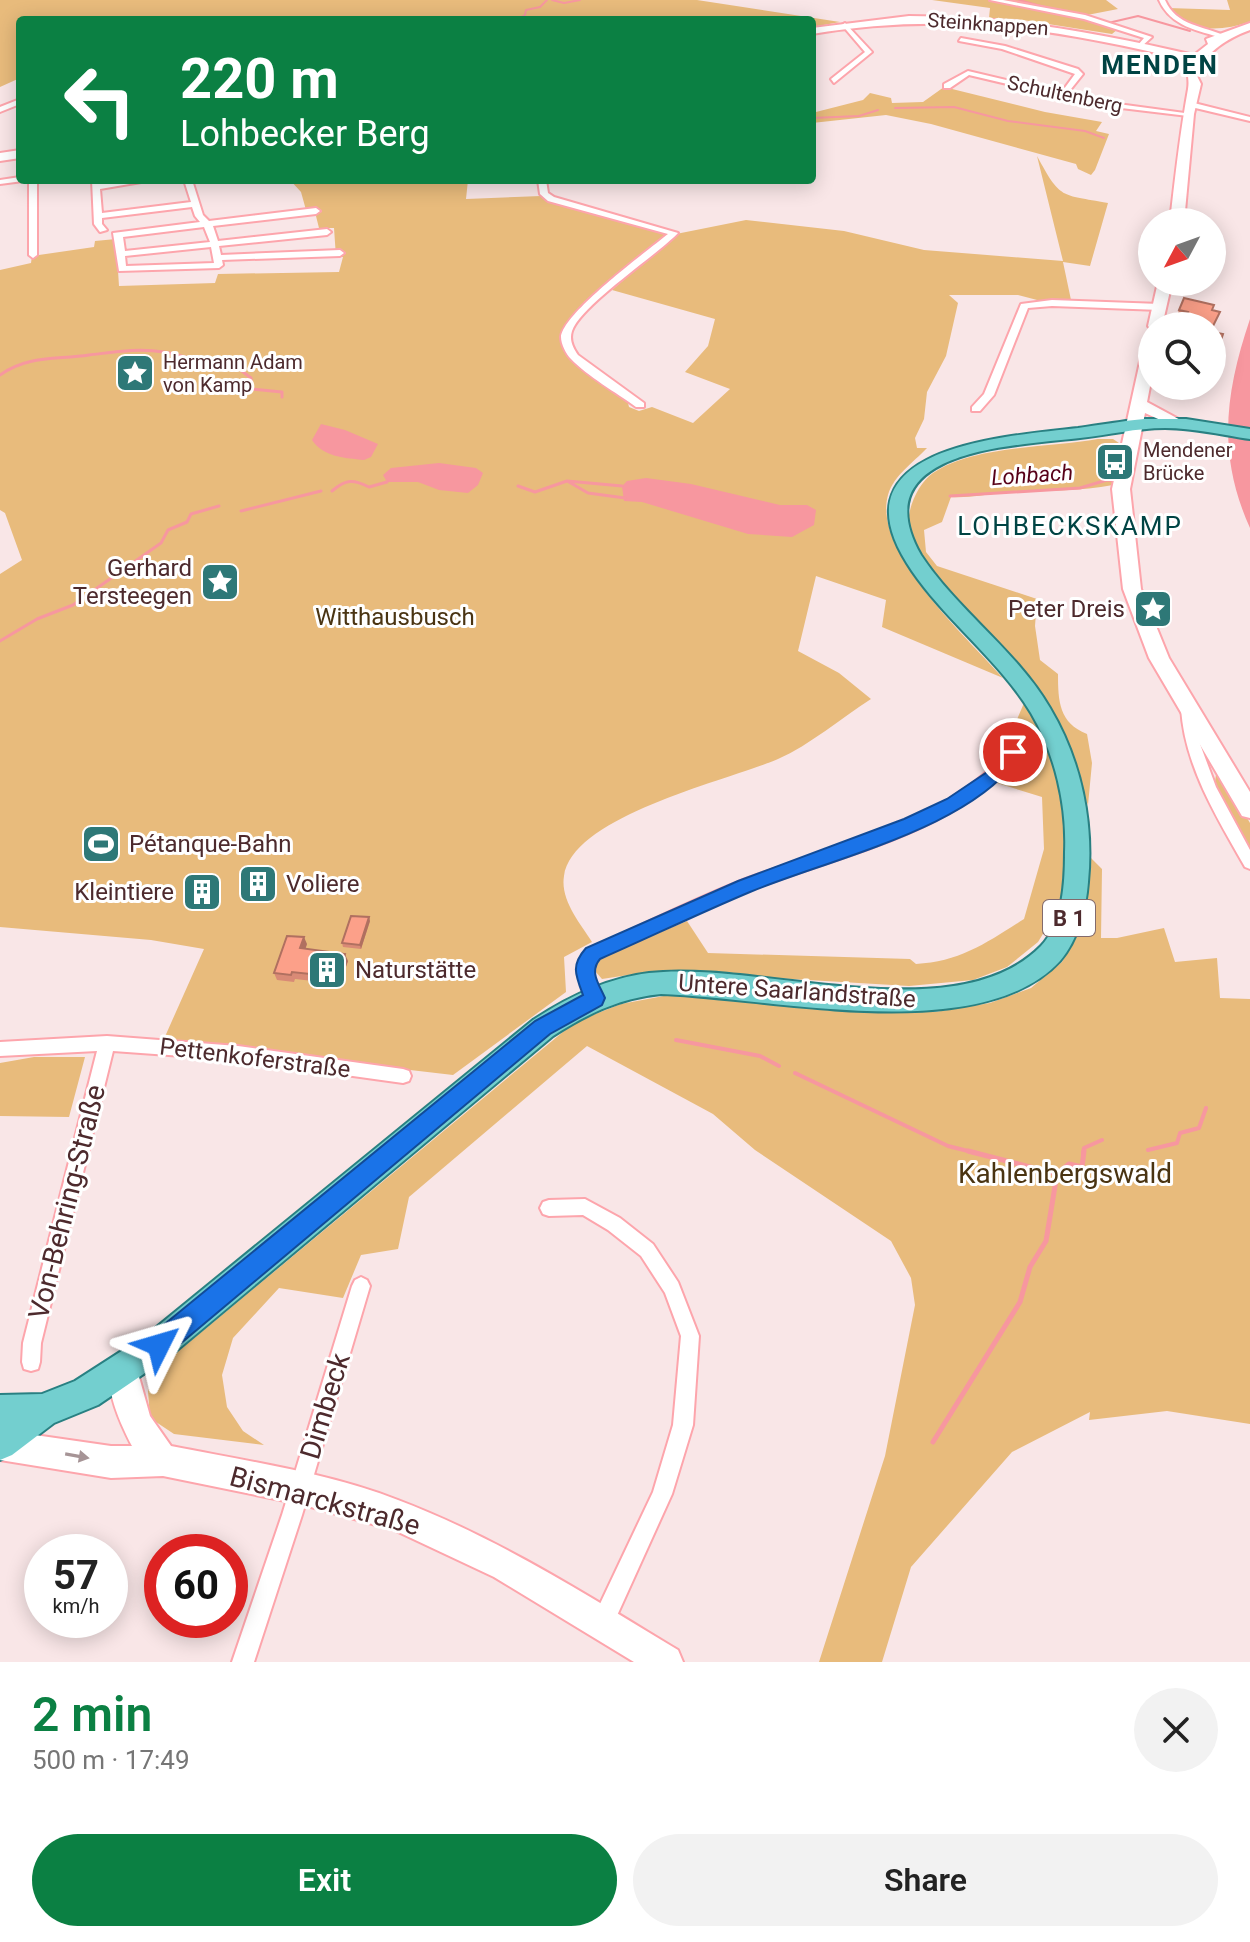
<!DOCTYPE html>
<meta charset="utf-8">
<style>
body{margin:0;font-family:Roboto,sans-serif;background:#f2f2f2;color:#222;height:100vh;display:flex;flex-direction:column;font-size:30px;white-space:nowrap}
*{box-sizing:border-box;margin:0}
p{font-size:26px;color:#767676}
.icon{flex:none;width:44px;height:44px;fill:none;stroke:currentColor;stroke-width:2;stroke-linecap:round;stroke-linejoin:round}
.map{position:relative;height:1662px;overflow:hidden}
.sheet{display:flex;flex-direction:column;background:#fff;flex:1}
.sheet>*{flex:none}
.hud{position:absolute;left:16px;top:16px;width:800px;height:168px;border-radius:8px;box-shadow:0 4px 20px #0003;background:#0b8043;color:#fff;overflow:hidden}
.needle{width:52px;rotate:229deg}
.controls{position:absolute;left:1138px;top:208px;display:grid;gap:16px}
.controls a{display:grid;place-items:center;width:88px;height:88px;border-radius:50%;background:#fff;box-shadow:0 4px 20px #0003;font-size:40px}
.speed{position:absolute;left:24px;top:1534px;display:flex;gap:16px;font-size:40px;font-weight:700;text-align:center}
.speed>*{display:grid;place-content:center;width:104px;height:104px;border-radius:50%;background:#fff;box-shadow:0 4px 20px #0003;line-height:1}
.speed small{font-size:20px;font-weight:400}
.speed .limit{border:12px solid #d22;background:#fff;color:#111}
.pin{position:absolute;display:grid;place-items:center;width:68px;height:68px;color:#fff;margin:-34px;border:4px solid #fff;border-radius:50%;box-shadow:0 2px 8px #0007}
.me{position:absolute;width:88px;margin:-44px;rotate:50deg;stroke-linejoin:round;filter:drop-shadow(0 0 6px #0008)}
.turn{display:flex;align-items:center;gap:28px;height:168px;padding:0 32px;font-size:36px}
.turn .icon{width:104px;height:104px;stroke-width:2.5}
.turn b{display:block;font-size:56px;line-height:68px}
.round{display:grid;place-items:center;flex:none;width:84px;height:84px;border-radius:42px;background:#f2f2f2}
.head{display:flex;align-items:center;justify-content:space-between;height:136px;padding:0 32px}
h1{font-size:48px;font-weight:600;line-height:60px;color:#0b8043}
.primary-button{display:flex;gap:16px;margin-top:auto;padding:16px 32px}
.primary-button a{flex:1;height:92px;border-radius:48px;background:#0b8043;color:#fff;font-size:32px;font-weight:600;line-height:92px;text-align:center}
.primary-button a+a{background:#f2f2f2;color:#222}
.map>svg:first-child{display:block}
</style>
<div class="map">
<svg width="1250" height="1662" viewBox="0 0 1250 1662">
<rect width="100%" height="100%" fill="#f9e6e7"/>
<path fill="#e8bb7c" d="M0,0h697l143,22 -27,5 -1,-7h-177l-22,-3 -9,3h-584v58l-20,9z
M932,0h174l12,9 -36,7 36,13 -6,5 -96,-15 -27,-1 1,-10z
M1227,0h23v22c-29,9 -61,12 -82,-14l62,2z
M944,87l101,25 57,10 -6,9 13,3 -14,36 -4,5 -13,-6 -2,-5 -145,-40 -45,-9 -74,8v-10l51,-13 7,-7 21,5 1,5 31,-1z
M1037,156c24,44 23,38 71,47l-18,63 -27,-4 8,38 -30,1 -23,-6h-69l9,8 -12,53 -19,36 -3,27 -9,19 2,10h10c-14,15 -33,27 -39,47 -16,57 80,143 115,183l-121,-51 4,-27 -70,-24 -18,75 41,22 32,26c-30,19 -61,46 -93,60 -51,22 -205,56 -214,117 -4,24 16,47 28,66l-28,15 2,35 -113,83 -290,-34 41,-92 -53,-9 -151,-13v-353l22,-14 -17,-47 -5,-3v-240l31,-7 1,-7 62,-9 1,-6 21,-2 3,47 96,-3 3,-9 121,-2 4,-15h-7l-2,-29h-15l-3,-12 -10,-6 -5,-18 -11,-12h178l-2,19 75,-3 5,4 118,31 3,5 -83,66 2,2c-14,12 -27,23 -22,43l63,52 2,8 10,4 13,-4 41,16 37,-34 -45,-17 23,-26 7,-27 -103,-29 64,-56 70,-14 98,11 80,19 139,11z
M1098,439h15l6,4 -6,42c-37,7 -75,5 -112,8 -18,2 -32,5 -50,4l-9,25 -18,8 2,22 11,14 100,33 -2,27 5,34 18,14c0,27 1,49 29,60l5,29 -4,42c-14,-36 -24,-76 -44,-107 -34,-53 -114,-106 -134,-165 -6,-19 7,-49 23,-60 41,-28 115,-25 165,-34z
M1024,703l17,26 21,64 3,61 -5,52 -22,36 -31,25 -34,13 -64,6 -255,-15 -52,8 -7,-8 4,-13 88,-37 21,32 202,6 6,5c44,-2 72,-22 108,-45l20,-70 -2,-52 -45,-14 34,-27 -4,-12 -17,-8z
M1217,767l33,56v28l-35,-69z
M1091,858l11,11 -1,69h16l47,-10 11,34 42,-4 3,40 30,1v425l-83,-13 -78,9 1,-8 -78,40 -101,115 -29,95h-63l66,-206 30,-151 -4,-27 -20,-37 -136,-91 -42,-36 -126,-68 -178,151 -11,52 -37,6 -18,43 -64,-10 -46,50 -11,37 5,32 16,24 21,14 -90,-11 -24,-16 -2,-27 9,-22 418,-347 46,-18 48,-9 266,17 55,-9 41,-15 31,-26 15,-27z
M34,1057h51l-16,60 -69,-1v-53z"/>
<path fill="#f7979f" d="M1250,319v209c-33,-73 -25,-135 0,-209z
M321,424l24,6 33,14 -7,13 -7,3c-19,-2 -41,-3 -52,-20z
M439,463l37,5 7,5 -5,12 -10,8 -29,-3 -21,-8h-31l-4,-7 8,-7z
M646,478l45,6 89,21h27l9,5 -2,15 -22,12 -44,-3 -106,-32 -18,-1 -2,-15 5,-5z"/>
<g fill="none" stroke-linecap="round" stroke-linejoin="round">
<path stroke="#f7979f" stroke-width="2" d="M552,0l12,3 16,-3
M1019,0l37,10
M516,20l9,-5 1,-5 14,-3 7,-7
M1108,23l30,-7 52,15
M895,108l59,-1 54,14 77,10 19,7
M812,118l47,-2 19,-6"/>
<path stroke="#f7979f" stroke-width="3" d="M0,375c28,-20 56,-15 89,-20 26,-3 48,-7 75,-3 28,4 33,14 66,10l21,16 1,11 30,3v5
M569,482l19,11 37,5
M518,486l17,6 32,-11 55,5
M332,491c14,-12 21,-12 37,-4l18,-5
M950,496l130,-8 27,-8 8,1
M241,511l80,-20
M0,641l37,-22 36,-14 88,-62 7,-13 19,-8 4,-8 28,-8"/>
<path stroke="#f7979f" stroke-width="4" d="M676,1040l84,16 19,10
M795,1073l153,73 28,7
M1148,1150l29,-7 3,-10 19,-5 7,-20
M1083,1153l1,-5 18,-8"/>
<path stroke="#f7979f" stroke-width="5" d="M968,1151l89,23
M933,1442l87,-140 10,-35 16,-26 11,-67 12,-10 13,3 2,-16"/>
<defs>
<path id="street" d="M990,0h13l82,15 67,22 -11,10 -3,-2 6,-7 -60,-19z
M1159,0h6c11,26 39,26 61,36l-3,2c-25,-7 -53,-12 -64,-38z
M845,23l27,29 -38,31 -3,-4 34,-27 -23,-27z
M961,38l44,8 73,23 5,5 -16,20 29,7 96,13 -4,2 -92,-11 -127,-30 -19,13h-6v-4l24,-13 93,22 14,-19 -73,-25 -43,-8z
M20,99v5l-20,8v-5z
M1190,102l60,15v4l-63,-15v-4z
M20,177v3l3,1 -23,3v-4z
M29,180h8v75l-4,3 -4,-3z
M92,180h8v4l53,-4 -53,9 2,24 89,-11 -7,-22h8l11,35 6,6 107,-13 4,3 -4,3 -103,12 5,15 109,-12 4,3 -4,3 -108,11 2,9 119,-5 4,3 -4,3 -118,4 1,5 -4,3 -100,3 -6,-38 87,-11 -5,-6 -3,-9 -90,11v6l5,6 -7,2 -6,-8zM204,227l6,15 -85,9 -2,-14zM211,247l3,16 -88,3 -1,-10z
M538,180h8l2,13 6,4 124,36c-22,23 -97,72 -106,98 -3,9 1,17 6,24l66,48v4h-8c-19,-14 -49,-31 -65,-48 -5,-5 -10,-15 -10,-22 2,-24 86,-86 107,-103l-120,-33 -8,-7z
M1052,300l108,4 5,3 -5,3 -108,-4 -24,2 -34,87 -14,16h-8v-4l12,-13 37,-90z
M1187,702l6,5 7,37 16,43 34,63v19l-5,-2c-28,-49 -61,-102 -64,-160z
M1013,747l7,5c-53,79 -188,105 -272,139 -51,20 -100,45 -150,67 -10,14 -2,26 5,40l-3,5 -5,2 -5,-2 -13,-33 11,-20c50,-23 99,-48 150,-68 82,-32 176,-49 245,-107 9,-7 17,-18 25,-26z
M107,1036l131,10 165,23 6,2 2,5 -2,5 -6,2 -165,-23 -125,-9 -72,292 -1,19 -2,7 -7,2 -7,-2 -2,-7 1,-19 74,-292 -97,5v-14z
M585,1199l35,19 33,26 25,38 21,54 -6,89 -21,69 -62,137 -8,3 -8,-3 -3,-8 62,-131 20,-67 8,-89 -16,-43 -24,-37 -33,-26 -25,-15 -34,1 -6,-2 -3,-6 3,-6 6,-2z
M361,1277l6,3 3,6 -68,229 -48,147h-22l50,-147 70,-229 3,-6z"/>
<path id="secondary" d="M909,16c97,0 190,17 285,39l14,-11 -2,-5 44,-16v7c-25,9 -40,21 -55,42l6,12 -7,30 -10,108h-14c5,-45 10,-89 18,-133 2,-12 -3,-17 2,-28 -131,-32 -243,-50 -378,-27v-6z
M20,150v8l-20,3v-8z
M1158,282h14l-10,44h-10v4l-4,-4z
M1152,335v41l-5,26 39,21 -8,5 -33,-15 -15,76 11,100 28,69 81,134v26l-8,-2 -93,-158 -26,-69 -11,-100 33,-150z
M123,1355l11,4 16,57 21,30c75,15 155,26 227,54 100,38 189,95 280,150l5,12h-49l-140,-85 -100,-47 -94,-26 -137,-28 -52,2 -111,-18v-30l111,16h21c-12,-23 -30,-62 -20,-87z"/>
<path id="primary" d="M1144,419h42l64,10v10c-28,-4 -56,-11 -85,-11 -29,0 -56,7 -85,10 -66,8 -219,11 -159,117 37,56 95,95 129,153 31,52 44,114 38,174 -2,27 -10,58 -28,79 -80,87 -292,36 -399,33 -41,4 -74,20 -108,42l-383,320 -72,49 -44,18 -42,32 -12,5v-65l42,-1 33,-13 73,-47 385,-314c35,-23 74,-42 116,-47 109,-13 306,60 392,-27 22,-23 24,-64 24,-94 2,-47 -10,-98 -34,-139 -32,-53 -84,-91 -119,-142 -85,-123 86,-134 166,-143 22,-3 44,-7 66,-9z"/>
</defs>
<use href="#street" stroke="#fda5ac" stroke-width="4"/>
<use href="#secondary" stroke="#fda5ac" stroke-width="4"/>
<use href="#primary" stroke="#298082" stroke-width="4"/>
<use href="#street" fill="#fff" fill-rule="evenodd"/>
<use href="#secondary" fill="#fff" fill-rule="evenodd"/>
<use href="#primary" fill="#73cfcf" fill-rule="evenodd"/>
</g>
<path fill="#d98a76" d="M1179,310h34l-1,16h-30l1,-3 -8,-2z
M1212,332l6,17 -5,12h-1z
M370,921l-9,28 -18,-2 -1,-4z
M307,944l-2,5 43,12 -8,23 -45,-5 -1,3 -17,-2 -3,-7z"/>
<path fill="#b07060" d="M369,917l1,4 -9,28 -1,-4z
M304,937l3,7 -4,12 -3,-8z
M345,954l3,7 -8,23 -2,-7z"/>
<path fill="#fca089" stroke="#b07060" stroke-width="2" d="M1184,298l30,7 -2,5 8,2 -8,16v-2h-23l2,-5 -7,-2 4,-7 -9,-2z
M1212,332l11,2 -5,15 -6,-1z
M351,916l18,1 -9,28 -18,-2z
M287,936l17,1 -4,11 45,6 -7,23 -46,-5 -1,3 -17,-2z"/>
<defs><path id="oneway-solid" d="M-6-.8H1V-3.2L6.5 0L1 3.2V.8H-6Z" transform="scale(2)"/></defs>
<use fill="#a69496" href="#oneway-solid" transform="translate(77 1456) rotate(10)"/>
<path fill="#1a73e8" stroke="#114b97" stroke-width="2" d="M1013,745l9,7c-44,75 -193,107 -272,140 -50,21 -100,45 -150,67 -11,13 -1,25 5,39l-3,7 -52,29 -382,320 -9,3 -9,-3 -3,-9 3,-9 385,-315 48,-26c-8,-21 -12,-30 3,-47l152,-67 166,-62 43,-20 46,-31 14,-21z"/>
<defs>
<symbol id="sight-square" viewBox="-11 -11 22 22"><rect x="-9" y="-9" width="18" height="18" rx="4" fill="#2e7877" stroke="#fff"/><path d="M0-6L1.8-2.2L6-1.7L2.9 1.2L3.7 5.4L0 3.3L-3.7 5.4L-2.9 1.2L-6-1.7L-1.8-2.2Z" fill="#fff"/></symbol>
<symbol id="bus-square" viewBox="-11 -11 22 22"><rect x="-9" y="-9" width="18" height="18" rx="4" fill="#2e7877" stroke="#fff"/><path d="M-5-6H5V4H4V6H2V4H-2V6H-4V4H-5ZM-3.5-4V0h7V-4ZM-3.5 1.2v1.5H-2V1.2ZM2 1.2v1.5H3.5V1.2Z" fill="#fff"/></symbol>
<symbol id="stadium-square" viewBox="-11 -11 22 22"><rect x="-9" y="-9" width="18" height="18" rx="4" fill="#2e7877" stroke="#fff"/><path d="M0-5a6.5 5 0 1 0 0 10a6.5 5 0 1 0 0-10ZM-3.5-1.8h7v3.6h-7Z" fill="#fff"/></symbol>
<symbol id="building-square" viewBox="-11 -11 22 22"><rect x="-9" y="-9" width="18" height="18" rx="4" fill="#2e7877" stroke="#fff"/><path d="M-4-6H4V6H1V3H-1V6H-4ZM-2.5-4.3h1.7v1.8h-1.7ZM.8-4.3h1.7v1.8H.8ZM-2.5-1h1.7V.8h-1.7ZM.8-1h1.7V.8H.8Z" fill="#fff"/></symbol>
</defs>
<g fill-rule="evenodd">
<use href="#sight-square" x="113" y="351" width="44" height="44"/>
<use href="#bus-square" x="1093" y="440" width="44" height="44"/>
<use href="#sight-square" x="198" y="560" width="44" height="44"/>
<use href="#sight-square" x="1131" y="587" width="44" height="44"/>
<use href="#stadium-square" x="79" y="822" width="44" height="44"/>
<use href="#building-square" x="236" y="862" width="44" height="44"/>
<use href="#building-square" x="180" y="870" width="44" height="44"/>
<use href="#building-square" x="305" y="948" width="44" height="44"/>
</g>
<g text-anchor="middle" dominant-baseline="central" stroke-width="6" stroke-linejoin="round" paint-order="stroke">
<g font-size="20" fill="#4d2a2d" stroke="#fff">
<text transform="translate(988 24) rotate(4)">Steinknappen</text>
<text transform="translate(1065 94) rotate(12)">Schultenberg</text>
</g>
<g font-size="20" fill="#4d2a2d" stroke="#fff" text-anchor="start">
<text x="163" y="362">Hermann Adam<tspan x="163" dy="23">von Kamp</tspan></text>
<text x="1143" y="450">Mendener<tspan x="1143" dy="23">Brücke</tspan></text>
</g>
<g font-size="22" font-style="italic" fill="#570018" stroke="#fff">
<text transform="translate(1032 475) rotate(-4)">Lohbach</text>
</g>
<rect fill="#fff" stroke="#826a6c" stroke-width="2" x="1043" y="900" width="52" height="36" rx="6"/>
<g font-size="22" font-weight="bold" fill="#4d2a2d">
<text x="1069" y="918">B 1</text>
</g>
<g font-size="24" fill="#4d2a2d" stroke="#fff" text-anchor="end">
<text x="192" y="568">Gerhard<tspan x="192" dy="28">Tersteegen</tspan></text>
<text x="1125" y="609">Peter Dreis</text>
<text x="129" y="844" text-anchor="start">Pétanque-Bahn</text>
<text x="286" y="884" text-anchor="start">Voliere</text>
<text x="174" y="892">Kleintiere</text>
<text x="355" y="970" text-anchor="start">Naturstätte</text>
</g>
<g font-size="24" fill="#4a3412" stroke="#fff">
<text x="395" y="617">Witthausbusch</text>
</g>
<g font-size="24" fill="#4d2a2d" stroke="#fff">
<text transform="translate(797 991) rotate(4)">Untere Saarlandstraße</text>
<text transform="translate(255 1058) rotate(7)">Pettenkoferstraße</text>
</g>
<g font-size="26" font-weight="bold" letter-spacing="2" fill="#044" stroke="#fff">
<text x="1160" y="65">MENDEN</text>
</g>
<g font-size="26" letter-spacing="2" fill="#044" stroke="#fff">
<text x="1070" y="526">LOHBECKSKAMP</text>
</g>
<g font-size="28" fill="#4a3412" stroke="#fff">
<text x="1065" y="1173">Kahlenbergswald</text>
</g>
<g font-size="28" fill="#4d2a2d" stroke="#fff">
<text transform="translate(67 1202) rotate(-76)">Von-Behring-Straße</text>
<text transform="translate(325 1406) rotate(-73)">Dimbeck</text>
<text transform="translate(325 1501) rotate(15)">Bismarckstraße</text>
</g>
</g>
</svg>
<div class="controls">
<a><svg class="needle" viewBox="-14 -14 28 28"><path d="M0-13l5 13h-10z" fill="#e53935"/><path d="M0 13l5-13h-10z" fill="#767676"/></svg></a>
<a><svg class="icon" aria-label="search" viewBox="0 0 24 24"><circle cx="10" cy="10" r="6"/><path d="M15 15l6 6"/></svg></a>
</div>
<div class="speed"><div>57<small>km/h</small></div><div class="limit">60</div></div>
<div class="pin" style="left:1013px;top:752px;background:#d93025"><svg class="icon" aria-label="arrive" viewBox="0 0 24 24"><path d="M6 21V4h12l-3 4 3 4H6"/></svg></div>
<svg class="me" style="left:159px;top:1345px" viewBox="-20 -20 40 40"><path d="M0-17L14 15 0 8-14 15z" fill="#1a73e8" stroke="#fff" stroke-width="4"/></svg>
<div class="hud">
<div class="turn"><svg class="icon" aria-label="left" viewBox="0 0 24 24"><path d="M17 20v-9H6M10 6l-5 5 5 5"/></svg><div><b>220 m</b>Lohbecker Berg</div></div>
</div>
</div>
<section class="sheet">
<div class="head"><div><h1>2 min</h1><p>500 m · 17:49</p></div><a class="round"><svg class="icon" aria-label="close" viewBox="0 0 24 24"><path d="M6 6l12 12M18 6L6 18"/></svg></a></div>
<div class="primary-button"><a>Exit</a><a>Share</a></div>
</section>
